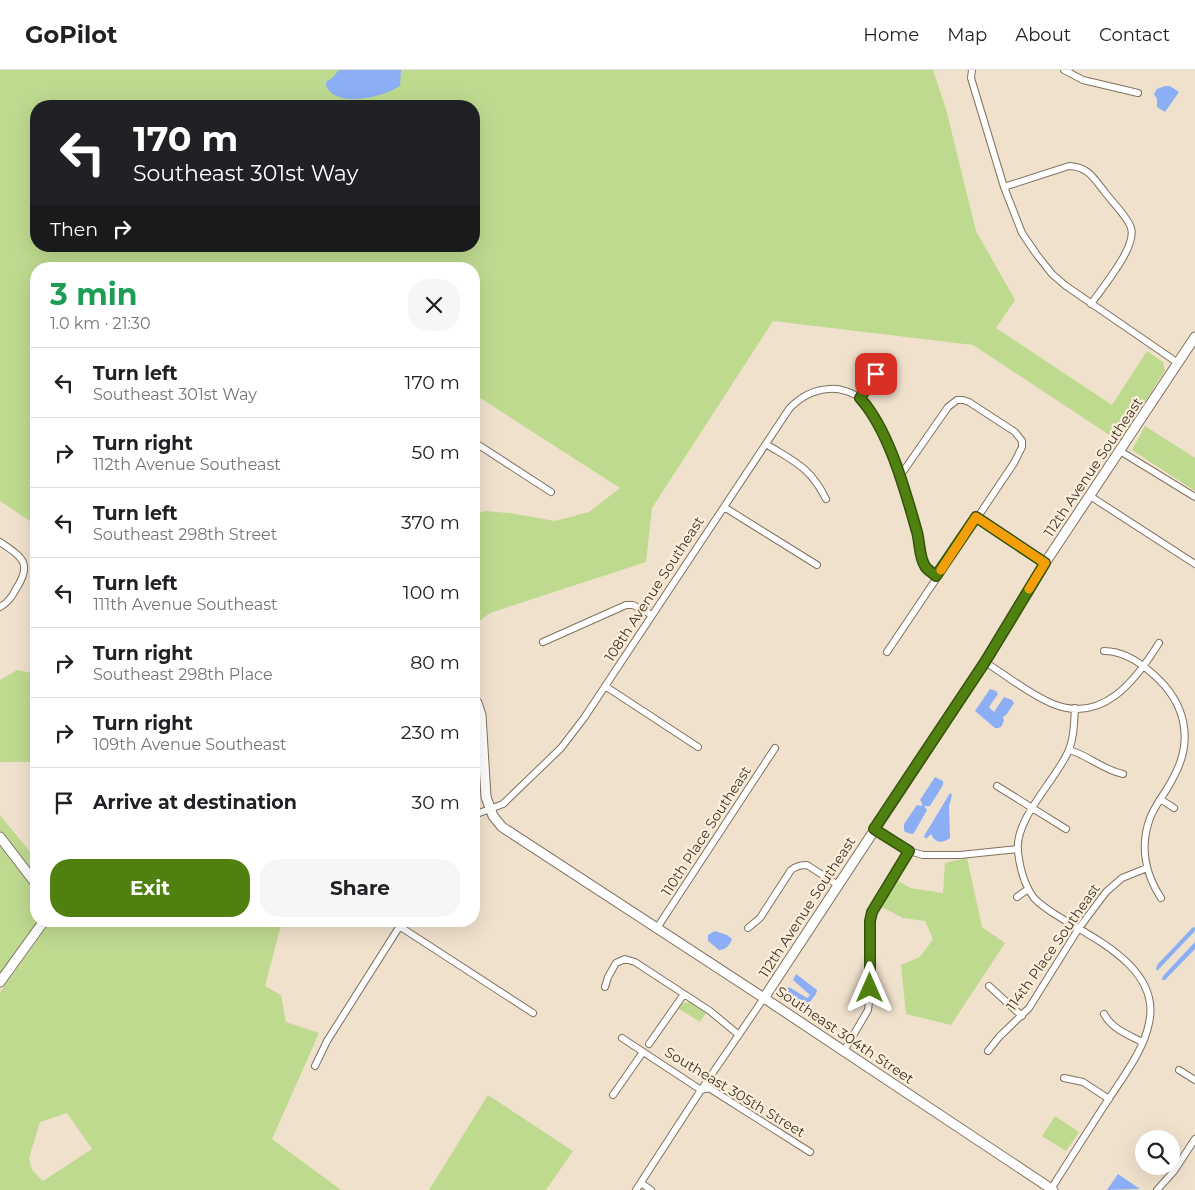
<!DOCTYPE html>
<meta charset="utf-8">
<style>
body{margin:0;font-family:Montserrat,sans-serif;background:#f6f6f6;color:#202124;height:100vh;display:flex;flex-direction:column;font-size:19px;white-space:nowrap}
*{box-sizing:border-box;margin:0}
p{font-size:16px;color:#757577}
.icon{flex:none;width:28px;height:28px;fill:none;stroke:currentColor;stroke-width:2;stroke-linecap:round;stroke-linejoin:round}
.map{position:relative;flex:1;overflow:hidden}
.sheet{position:absolute;left:30px;top:192px;width:450px;height:665px;display:flex;flex-direction:column;background:#fff;border-radius:20px;box-shadow:0 5px 20px #0002}
.sheet>*{flex:none}
.top-card{position:absolute;left:30px;top:30px;width:450px;height:152px;border-radius:20px;box-shadow:0 5px 20px #0002;background:#202124;color:#fff;overflow:hidden}
.fabs{position:absolute;left:1135px;top:1060px;display:grid;gap:10px}
.fabs a{display:grid;place-items:center;width:45px;height:45px;border-radius:50%;background:#fff;box-shadow:0 5px 20px #0002;font-size:25px}
.pin{position:absolute;display:grid;place-items:center;width:42px;height:42px;color:#fff;margin:-21px;border-radius:10px;box-shadow:0 2px 8px #0006}
.me{position:absolute;width:55px;margin:-28px;rotate:0deg;stroke-linejoin:round;filter:drop-shadow(0 0 4px #0008)}
.turn{display:flex;align-items:center;gap:18px;height:105px;padding:0 20px;font-size:22px}
.turn .icon{width:65px;height:65px;stroke-width:2.5}
.turn b{display:block;font-size:35px;line-height:42px}
.then{display:flex;align-items:center;height:48px;padding:0 20px;background:#0003;gap:10px;font-size:19px}
.round{display:grid;place-items:center;flex:none;width:52px;height:52px;border-radius:20px;background:#f6f6f6}
.headline{display:flex;align-items:center;justify-content:space-between;height:85px;padding:0 20px}
h1{font-size:30px;font-weight:700;line-height:38px;color:#1e9e55}
.button{display:flex;gap:10px;margin-top:auto;padding:10px 20px}
.button a{flex:1;height:58px;border-radius:20px;background:#4f8010;color:#fff;font-size:20px;font-weight:700;line-height:58px;text-align:center}
.button a+a{background:#f6f6f6;color:#202124}
ul{padding:0;list-style:none}
li{display:flex;align-items:center;gap:15px;height:70px;padding:0 20px;border-top:1px solid #e0e0e0}
li div{flex:1}
li b{display:block;font-size:19px}
li em{font-style:normal}
header{display:flex;align-items:center;gap:30px;box-sizing:border-box;height:70px;padding:0 25px;background:#fff;border-bottom:1px solid #e0e0e0}
header strong{font-size:24px}
nav{display:flex;gap:28px;margin-inline-start:auto;font-size:18px}
.map>svg:first-child{display:block}
</style>
<header>
<strong>GoPilot</strong>
<nav><a>Home</a><a>Map</a><a>About</a><a>Contact</a></nav>
</header>
<div class="map">
<svg width="1195" height="1120" viewBox="0 0 1195 1120">
<rect width="100%" height="100%" fill="#f0e1cd"/>
<path fill="#beda8f" fill-rule="evenodd" d="M0,0h933l13,39 30,122 39,69 -19,28 116,77 35,-54 16,11 2,8 -45,72 -147,-97 -200,-24 -121,187 -6,54 -156,51 -16,12v-109l10,-5 26,2 45,8 34,-9 31,-24 -146,-94v-125h-438v256l-36,-24zM36,36h438v140h-438z
M1145,356l50,32v33l-63,-41z
M17,600l19,4v88h-36v-82z
M0,745l36,44v17l-36,-46z
M0,771l36,48v32h4l-40,54z
M967,788l15,69 23,16 -54,82 -45,-11 -5,-49 19,-8 13,-18 -8,-18 -22,-3 -23,-12 17,-26 13,8 33,5 2,-30z
M51,851h231l-17,65 16,9 5,27 33,11 -47,106 69,51h-341v-198zM67,1043l25,36 -49,32 -11,-11 -3,-12 11,-36z
M690,932l16,11 -6,9 -22,-14 5,-5z
M488,1025l85,56 -27,39h-117z
M1055,1046l24,16 -13,19 -24,-15z"/>
<path fill="#8caef4" d="M339,0h62l-1,16c-17,11 -63,23 -74,0v-4l7,-5z
M1165,16h5l9,6 -14,20 -8,-5v-8l-3,-5 3,-5z
M990,619l6,2 2,3 -9,13 5,5 10,-15 8,3 2,3 -7,11 -4,3 1,4 -3,6 -3,1h-3l-20,-17z
M935,707l8,4v4l-13,21h-6l3,4 -13,23 -2,1 -7,-2 -1,-2v-6l13,-19 5,1v-3l-2,-3z
M950,723l2,2 -3,11 1,32c-8,6 -15,5 -19,-4l-4,4h-2l-1,-2z
M1195,857v4l-37,39h-2l1,-5 35,-37z
M715,861l12,4 5,4c-2,6 -6,11 -13,11l-11,-9v-6z
M1195,872v7l-30,31h-3l1,-4z
M796,904l21,16 -1,4 -10,13 -21,-12 1,-6 3,-2 18,11 3,-3 -17,-15z
M1118,1104l22,15 -33,1z"/>
<g fill="none" stroke-linecap="round" stroke-linejoin="round">
<defs>
<path id="minor" d="M972,0l-1,8 33,109 18,46 15,22 15,19 14,12 112,77
M1064,0l19,10 55,13
M1004,117l65,-21c19,1 24,11 35,25 7,10 24,26 27,37 6,19 -29,60 -40,76
M860,328l16,-24
M474,372l77,50
M766,374c29,18 44,23 60,55
M1120,381l75,46
M1090,426l105,68
M724,437l93,58
M976,447l69,46
M0,472c22,15 33,21 16,47 -4,8 -8,14 -16,18
M543,572l83,-37h7l19,10
M1104,581c19,0 36,11 50,24 32,28 40,66 19,103 -7,15 -19,27 -24,43 -9,27 -3,54 12,77
M887,582l127,-189 8,-16v-6l-7,-9 -46,-30 -6,-2h-6l-9,7 -48,69
M985,592c22,14 44,32 68,42 50,20 83,-24 106,-61
M605,616l93,61
M1069,680c19,5 34,20 54,24
M997,716l69,43
M1160,729l14,9
M474,745l29,-11 58,-56 23,-30 205,-309c11,-12 23,-19 40,-20 10,-1 24,3 32,10 24,21 47,101 57,134 6,21 -2,28 18,43
M875,759l34,22 14,4h37l58,-6
M1017,827l11,-8
M399,856l134,87
M657,858l118,-180
M748,858l12,-10 31,-48c5,-4 9,-5 16,-5l31,20
M989,916l33,30
M605,917l3,-10 8,-14 9,-4 10,3 75,49 29,24
M1104,944c8,15 23,20 38,28
M622,968l79,52 8,-2 101,64
M649,974l35,-50
M844,981l24,-41 2,-16v-73l2,-9 37,-61
M988,981l11,-14 30,-29 50,-80 27,-36 16,-14 25,-10
M315,996l12,-25 76,-120
M1179,1000l16,10
M1064,1008l19,4 26,17
M613,1025l30,-43
M641,1113l10,7
M1051,1119c19,-30 38,-60 57,-89 15,-23 36,-50 41,-77 11,-49 -42,-78 -78,-99 -13,-8 -27,-15 -37,-26 -10,-13 -14,-29 -16,-46 -4,-33 37,-71 50,-100 6,-13 6,-29 7,-44
M636,1120l65,-100 63,-92
M1157,1120l17,-19 21,-32"/>
<path id="tertiary" d="M474,629l3,4 4,12 5,82 7,19 9,11 262,171 289,192
M0,767l36,47
M0,912l44,-61
M764,928l221,-336 60,-99 150,-226"/>
</defs>
<use href="#minor" stroke="#7f7260" stroke-width="8"/>
<use href="#tertiary" stroke="#7f7260" stroke-width="11"/>
<use href="#minor" stroke="#fff" stroke-width="6"/>
<use href="#tertiary" stroke="#fff" stroke-width="9"/>
</g>
<g fill="none" stroke-linecap="round" stroke-linejoin="round">
<defs>
<path id="route" d="M870,918v-67l2,-9 37,-61 -35,-22 111,-167 60,-99 -69,-46 -40,59c-3,-3 -9,-6 -11,-10 -6,-9 -5,-23 -8,-34 -12,-42 -28,-102 -57,-134l16,-24"/>
</defs>
<use href="#route" stroke="#33530a" stroke-width="12"/>
<use href="#route" stroke="#4f8010" stroke-width="9"/>
<path stroke="#f59e0b" stroke-width="9" d="M941,500l35,-53 69,46 -16,26"/>
</g>
<g text-anchor="middle" dominant-baseline="central" stroke-width="4.5" stroke-linejoin="round" paint-order="stroke">
<g font-size="14" fill="#3a342c" stroke="#fdeeda">
<text transform="translate(1093 397) rotate(-56)">112th Avenue Southeast</text>
<text transform="translate(654 519) rotate(-57)">108th Avenue Southeast</text>
<text transform="translate(706 761) rotate(-57)">110th Place Southeast</text>
<text transform="translate(807 837) rotate(-57)">112th Avenue Southeast</text>
<text transform="translate(1053 877) rotate(-55)">114th Place Southeast</text>
<text transform="translate(845 965) rotate(34)">Southeast 304th Street</text>
<text transform="translate(735 1022) rotate(31)">Southeast 305th Street</text>
</g>
</g>
</svg>
<div class="fabs">
<a><svg class="icon" aria-label="search" viewBox="0 0 24 24"><circle cx="10" cy="10" r="6"/><path d="M15 15l6 6"/></svg></a>
</div>
<div class="pin" style="left:876px;top:304px;background:#d93025"><svg class="icon" aria-label="arrive" viewBox="0 0 24 24"><path d="M6 21V4h12l-3 4 3 4H6"/></svg></div>
<svg class="me" style="left:870px;top:918px" viewBox="-20 -20 40 40"><path d="M0-17L14 15 0 8-14 15z" fill="#4f8010" stroke="#fff" stroke-width="4"/></svg>
<div class="top-card">
<div class="turn"><svg class="icon" aria-label="left" viewBox="0 0 24 24"><path d="M17 20v-9H6M10 6l-5 5 5 5"/></svg><div><b>170 m</b>Southeast 301st Way</div></div>
<div class="then">Then<svg class="icon" aria-label="right" viewBox="0 0 24 24"><path d="M7 20v-9h11M14 6l5 5-5 5"/></svg></div>
</div>
<section class="sheet">
<div class="headline"><div><h1>3 min</h1><p>1.0 km · 21:30</p></div><a class="round"><svg class="icon" aria-label="close" viewBox="0 0 24 24"><path d="M6 6l12 12M18 6L6 18"/></svg></a></div>
<ul>
<li><svg class="icon" aria-label="left" viewBox="0 0 24 24"><path d="M17 20v-9H6M10 6l-5 5 5 5"/></svg><div><b>Turn left</b><p>Southeast 301st Way</p></div><em>170 m</em></li>
<li><svg class="icon" aria-label="right" viewBox="0 0 24 24"><path d="M7 20v-9h11M14 6l5 5-5 5"/></svg><div><b>Turn right</b><p>112th Avenue Southeast</p></div><em>50 m</em></li>
<li><svg class="icon" aria-label="left" viewBox="0 0 24 24"><path d="M17 20v-9H6M10 6l-5 5 5 5"/></svg><div><b>Turn left</b><p>Southeast 298th Street</p></div><em>370 m</em></li>
<li><svg class="icon" aria-label="left" viewBox="0 0 24 24"><path d="M17 20v-9H6M10 6l-5 5 5 5"/></svg><div><b>Turn left</b><p>111th Avenue Southeast</p></div><em>100 m</em></li>
<li><svg class="icon" aria-label="right" viewBox="0 0 24 24"><path d="M7 20v-9h11M14 6l5 5-5 5"/></svg><div><b>Turn right</b><p>Southeast 298th Place</p></div><em>80 m</em></li>
<li><svg class="icon" aria-label="right" viewBox="0 0 24 24"><path d="M7 20v-9h11M14 6l5 5-5 5"/></svg><div><b>Turn right</b><p>109th Avenue Southeast</p></div><em>230 m</em></li>
<li><svg class="icon" aria-label="arrive" viewBox="0 0 24 24"><path d="M6 21V4h12l-3 4 3 4H6"/></svg><div><b>Arrive at destination</b></div><em>30 m</em></li>
</ul>
<div class="button"><a>Exit</a><a>Share</a></div>
</section>
</div>
